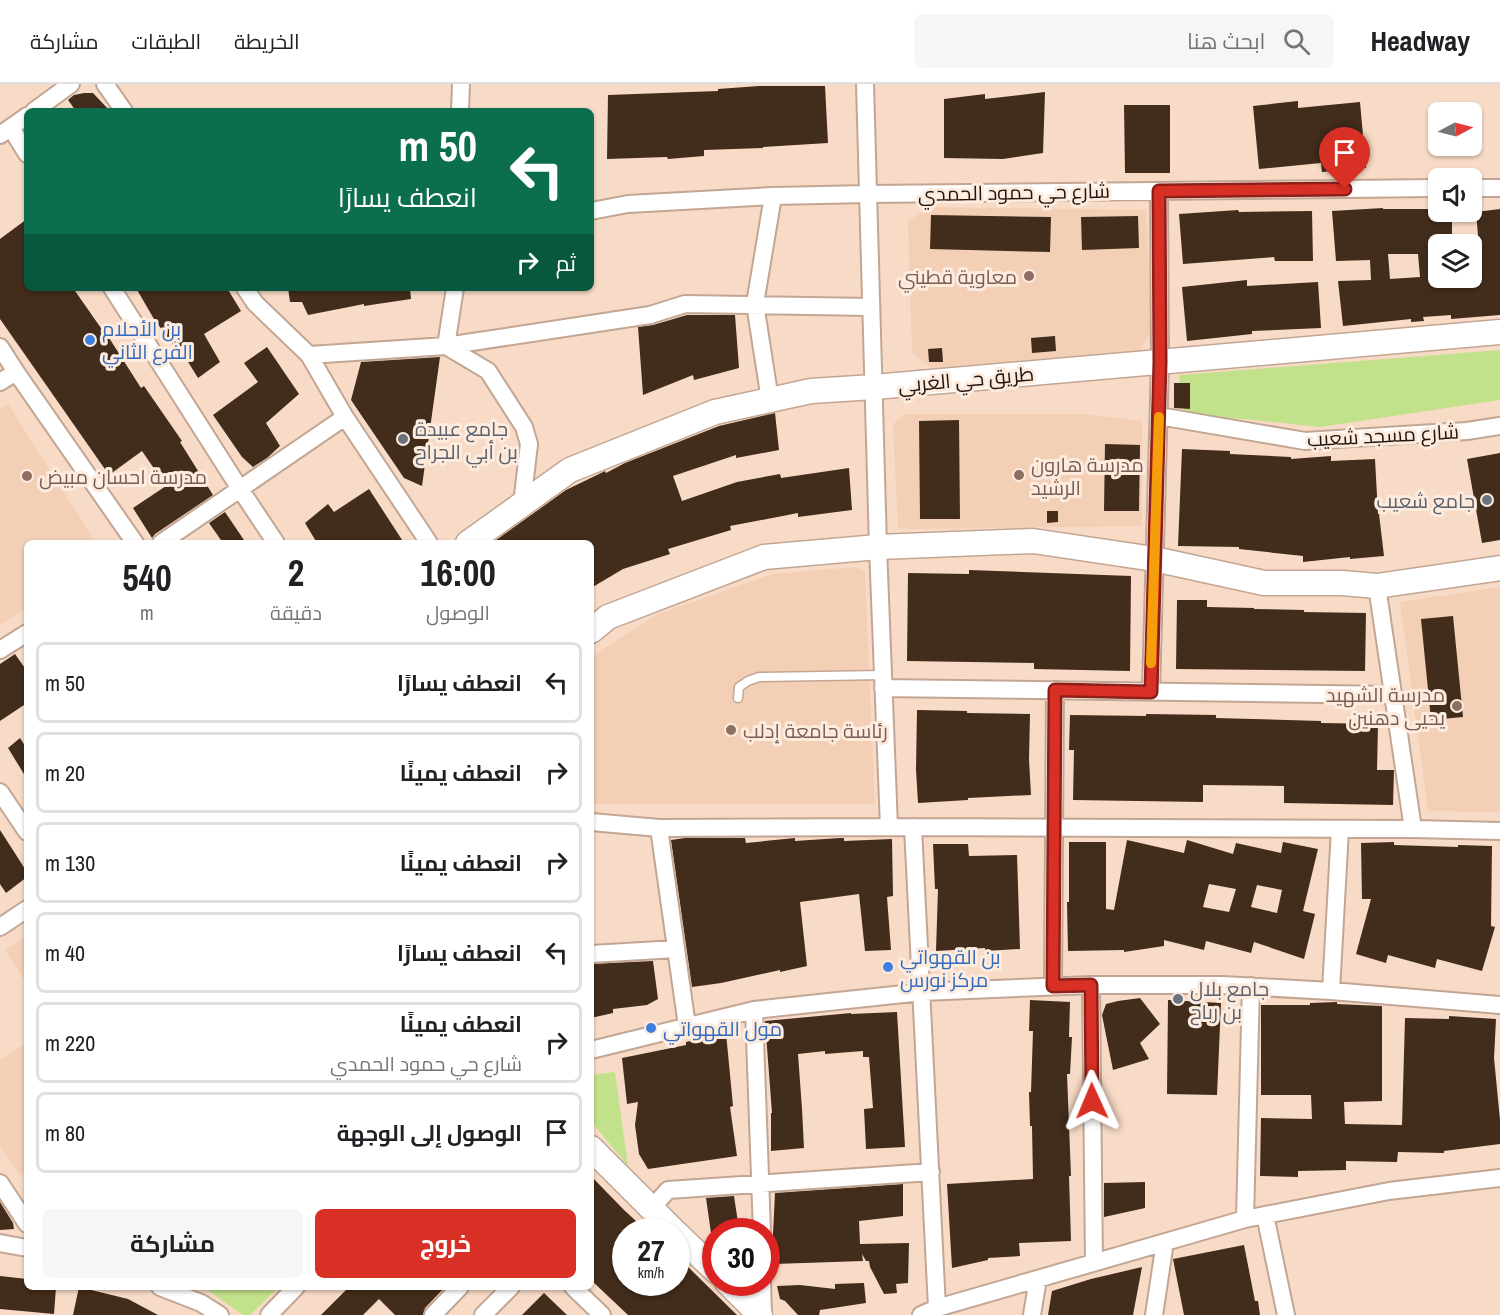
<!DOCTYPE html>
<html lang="ar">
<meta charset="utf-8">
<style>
body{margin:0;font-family:"Archivo Narrow",Cairo,sans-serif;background:#f6f6f6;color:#202124;direction:rtl;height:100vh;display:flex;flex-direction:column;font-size:22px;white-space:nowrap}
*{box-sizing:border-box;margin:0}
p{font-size:20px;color:#757577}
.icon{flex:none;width:33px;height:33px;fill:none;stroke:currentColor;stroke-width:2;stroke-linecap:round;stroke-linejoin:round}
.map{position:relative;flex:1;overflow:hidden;direction:ltr}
.details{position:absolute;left:24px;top:456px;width:570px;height:750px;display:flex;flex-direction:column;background:#fff;border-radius:9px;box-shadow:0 2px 4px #0004;direction:rtl}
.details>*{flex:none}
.hud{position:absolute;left:24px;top:24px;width:570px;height:183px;border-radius:9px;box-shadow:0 2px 4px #0004;direction:rtl;background:#0b6e4f;color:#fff;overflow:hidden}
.needle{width:39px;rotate:83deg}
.controls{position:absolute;left:1428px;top:18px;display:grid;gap:12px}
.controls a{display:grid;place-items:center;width:54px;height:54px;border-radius:9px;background:#fff;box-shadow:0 2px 4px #0004;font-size:30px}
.speed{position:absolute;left:612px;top:1134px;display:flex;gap:12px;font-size:30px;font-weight:700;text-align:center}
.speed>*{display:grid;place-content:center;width:78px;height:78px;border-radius:50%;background:#fff;box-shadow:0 2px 4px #0004;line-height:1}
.speed small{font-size:15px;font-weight:400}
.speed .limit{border:9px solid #d22;background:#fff;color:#111}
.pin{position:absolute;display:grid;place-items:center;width:51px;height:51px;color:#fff;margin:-62px -26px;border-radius:50% 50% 50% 0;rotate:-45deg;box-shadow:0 0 6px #0007}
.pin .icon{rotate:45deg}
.me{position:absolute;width:66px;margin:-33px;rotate:359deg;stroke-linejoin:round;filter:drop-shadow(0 0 4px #0008)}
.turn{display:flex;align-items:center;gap:21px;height:126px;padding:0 18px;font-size:27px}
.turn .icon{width:78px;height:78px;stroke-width:2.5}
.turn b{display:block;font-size:42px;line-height:51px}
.then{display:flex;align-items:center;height:57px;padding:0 18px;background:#0003;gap:12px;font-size:22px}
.eta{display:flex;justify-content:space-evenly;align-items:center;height:102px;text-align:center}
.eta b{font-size:36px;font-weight:700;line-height:42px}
.button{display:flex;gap:12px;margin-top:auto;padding:12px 18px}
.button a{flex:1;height:69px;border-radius:9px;background:#d93025;color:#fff;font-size:24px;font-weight:700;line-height:69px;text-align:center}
.button a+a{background:#f6f6f6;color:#202124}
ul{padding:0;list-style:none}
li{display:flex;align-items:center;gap:18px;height:81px;margin:0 12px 9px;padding:0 6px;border:3px solid #e0e0e0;border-radius:9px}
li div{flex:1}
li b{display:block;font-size:22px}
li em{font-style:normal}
header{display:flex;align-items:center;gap:36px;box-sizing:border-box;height:84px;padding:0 30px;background:#fff;border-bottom:2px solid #e0e0e0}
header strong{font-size:28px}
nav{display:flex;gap:33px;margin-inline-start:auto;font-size:21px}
.search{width:420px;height:54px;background:#f6f6f6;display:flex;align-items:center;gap:15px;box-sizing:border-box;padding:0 21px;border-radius:9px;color:#757577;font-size:22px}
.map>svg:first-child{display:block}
</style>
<header>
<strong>Headway</strong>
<div class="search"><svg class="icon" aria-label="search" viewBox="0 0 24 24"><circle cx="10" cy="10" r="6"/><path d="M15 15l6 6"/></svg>ابحث هنا</div>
<nav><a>الخريطة</a><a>الطبقات</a><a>مشاركة</a></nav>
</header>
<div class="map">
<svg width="1500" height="1231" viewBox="0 0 1500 1231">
<rect width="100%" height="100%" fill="#f8dbc6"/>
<path fill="#f3cfb6" d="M931,123l215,3 6,122 -13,19 -208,17 -19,-16 -4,-131z
M8,320l88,139h-69v64l-27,18v-216z
M905,330h178l59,7v105l-227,3 -17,-1 -5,-104z
M855,483l10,4 10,233h-284v-147l65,-42 116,-41z
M1500,503v225l-72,-1 -28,-209z
M27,852v48l-22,-34z
M27,958v130l-7,4 -20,-30v-86z"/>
<path fill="#c2e18b" d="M1500,266v50l-180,27 -136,-14 -5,-38z
M615,988l13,94 -37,-45v-46z
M203,1203h76l-29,28h-7z"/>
<path fill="#422c1b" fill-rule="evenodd" d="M759,2h66l3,57 -65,4v1l-59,2v6l-36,3 -1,-2 -60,2 1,-64 110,-4v-2z
M1045,8l-2,61 -40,6 -59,-1v-59l41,-5v5z
M84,9h9l17,18h-34l-8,-11 6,-5z
M1298,17v7l62,-6 6,66 -44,4 -1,-9 -62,6 -6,-63z
M1124,21h46v68h-45z
M1383,124v1h55v3h14v32h-14v34h41l-1,-7 3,-1 -5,-58 24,-3v106l-49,4v-4l-28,2 1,4 -13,1v-3l-68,7 -5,-45 33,-1 -1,-20 -34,1 -4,-50zM1388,170h30l2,23 -30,2z
M1238,126l1,2 73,-1 1,50h-38l-1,-4 -91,7 -4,-50z
M931,131l120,2 -1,35 -120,-3z
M1138,132l1,32 -57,2 -1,-33z
M27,135v69h46l30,43 1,-1 37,58 3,-2 38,55 -2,1 33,53 -58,39 -3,4 -19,-30 33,-22 -24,-35 -33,24 -109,-156v-80z
M1247,196v6l71,-4 3,46 -69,3v3l-65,7 -5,-54z
M136,204h91l14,23 -37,23 16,28 -22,16 -21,-34 -3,2 -20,-27z
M288,204h122l1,11 -47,7v-2l-56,11 -6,-13h-12z
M687,231h48l4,53 -45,12 -1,-5 -50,20 -5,-68 15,-2z
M1055,252l1,15 -24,2 -1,-15z
M267,263l32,47 -33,29 14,23 -13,12 -14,9 -11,-10 -29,-42 45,-33 -14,-19z
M942,264l1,14h-14l-1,-13z
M440,273l-18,129 -18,-8 -53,-78 10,-38z
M1174,299h16v26l-16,-1z
M775,329l4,37 -43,8v-3l-63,21 9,25 55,-19 43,-8 1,4 68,-10 3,42 -54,7v-4l-68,13 1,4 -63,19 2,5 -47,15 -32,19v-45h-99l74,-53 33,-16 6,-3 1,2 19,-10 94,-37z
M959,336l1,99h-40l-1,-98z
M1105,360l35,1 -1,66h-35z
M1182,365l48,2v3l61,3v2l40,-3v5l44,-2 3,55h1l5,42 -34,3v-2l-47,5v-6l-64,-7v-2l-61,-1z
M1500,369v87l-18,3 -15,-84z
M369,405l35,54h-87l-12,-20 23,-19 6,8z
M1047,427h11v11l-11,1z
M225,428l21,31h-23l-14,-20z
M969,486l162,6 -1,95 -96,-2v-6l-127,-2 1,-88 61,1z
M1177,516h30v7l47,1v1l50,1v2l62,1 -1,58 -189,-2z
M1453,532l10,101 -32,3 -10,-101z
M15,570l12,17v32l-27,18v-57z
M917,626l50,1v2l63,1 -1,45 2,36 -63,3v2l-50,3 -2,-33z
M1146,630l70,1v3l105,3v2l57,1 -1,46h17l-1,35 -109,-2v-17l-81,-1v17l-130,-2 1,-50h-5l1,-35 76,1z
M20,654l7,11v30l-19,-31z
M0,746l27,42v5l-21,16 -6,-9z
M685,754h60l1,5 49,-5v3l45,-3h4v3l48,-2 1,57 -6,1 4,53 -26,1 -6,-57 -59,8 7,64 -27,6v-2l-59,13 -29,4 -21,-147z
M1127,756l57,13 3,-13 46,14 3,-11 45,10 2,-11 35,7 -15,62 12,3 -11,45 -50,-17 -3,11 -45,-12 -2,9 -40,-10v6l-40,6v-2l-56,1 -1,-49h2v-60h37v67l8,1zM1209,800l27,5 -7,23 -26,-5zM1257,801l25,5 -5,23 -26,-6z
M1394,758v3l64,2v-2l34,1 -1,80 4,1 -13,44 -45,-12 -2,9 -47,-13 -2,8 -30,-9 15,-55h-9l-1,-56z
M933,760h35l1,12 48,-1 3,94 -35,2v-3l-49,3 2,-62h-3z
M653,877l5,38 -11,6 -34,4v4l-22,5v-54z
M1140,914l20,26 -20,19 9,16 -36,11 -11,-55 4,-11 12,-3z
M1030,916l40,2 -1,35h3l-2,37h-3l4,102h-2l2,65 -52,2 1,13 -32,2v2l-36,8 -5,-84 86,-5 -1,-53h-2l-1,-34h2l2,-61h-4z
M1168,916l53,3 -4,92 -50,-1z
M1337,918v2l45,2v95l-38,1 1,22 57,1 3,-107 44,1v-3l47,3 -2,39 6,62v24l-56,7v2l-46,-1 -1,10 -51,-1v9l-48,1v6l-38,-1 1,-58 51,1 -1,-24h-50v-90h49v-2z
M897,928l8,135 -39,2 -2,-40 9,-1 -4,-51h-6v-6l-38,3v-3l-27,3 4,55 2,39 -33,3v-38h1l-7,-92 86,-8v1z
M726,949l7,73 -3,1 7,49 -89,13 -9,-15 -4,-29 3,-23 -11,2 -5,-46 64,-13v-3z
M591,1092l33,34 24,22h-22v50h8l15,14 14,-14h13v-14l7,-6 54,53h-109l-37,-35z
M1145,1098v26l-41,9v-34z
M903,1100v32l-44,5 1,23 49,-1 -1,40 -12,1 1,9 -13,1 -14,-27 -1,-6h-3l-4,-7 1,7 -89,3 -1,-30 2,-41z
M734,1112l5,33 -28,4 -5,-35z
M0,1118l13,21 1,6 -14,1z
M1244,1161l11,56h3l2,14h-76l-11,-56z
M1142,1183l-9,48h-85l4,-24 39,-12z
M0,1192l27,3v8h29l-2,27 -54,-5z
M864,1199l2,20 -46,7 -1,5h-21l-13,-14 -5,-2 -3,-13 23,-1 35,4v-5z
M79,1203l49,12 30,16h-85z
M349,1203h96l-20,21 -2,7h-28l-16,-16 -16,16h-42z
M544,1209l23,22h-45z"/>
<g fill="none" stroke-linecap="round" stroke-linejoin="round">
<defs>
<path id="lane" d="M738,614l1,-11 9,-6 11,-4 124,-2"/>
<path id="street" d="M105,0l19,27
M865,0l13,463 11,280
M34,27l37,-27
M460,27l1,-27
M11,44l16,26
M0,51l27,-19
M1472,104h28
M591,127l37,-7 145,-8 95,-2 570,-6
M112,204l128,201 36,54
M245,204l10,15 54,52 36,62 84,126
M455,204l-9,58 42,25 36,56 5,17 -7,60
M0,263l16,25 119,171
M309,271l137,-9 204,-31 35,-11 186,3
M0,298l16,-10
M770,316l-15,-96 18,-108
M1159,332l146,25 162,-10 33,-5
M161,459l184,-126
M1377,502l36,243
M0,566l27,-17
M883,604l510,7
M1151,608l9,-330 -1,-171
M0,708l27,40
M591,738l68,6 254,-1 500,2 87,2
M913,743l24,481
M659,744l28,198
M0,843l27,-18
M591,870l85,-5
M1091,901l3,278
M1053,902l2,-296
M1331,907l9,-162
M754,926l8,222
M591,966l163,-40 168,-18 169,-7h132l108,6 169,14
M0,1099l27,41
M652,1124l16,-18 263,-18
M1265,1131l21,100
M1245,1135l6,-233
M0,1159l27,5
M762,1198l1,33
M160,1203l41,16 19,12
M573,1203l29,28
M269,1231l27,-28
M433,1231l27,-28
M483,1231l28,-28
M921,1231l16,-7 308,-89 144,-28 111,-13
M1032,1231l6,-36
M1154,1231l11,-73"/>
<path id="secondary" d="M468,459l102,-73 145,-58 96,-21 63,-4 626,-55
M591,547l17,-14 156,-60 114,-10 155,-6 121,18 110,24h78l35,3 123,-18
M591,1064l84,84
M676,1149l40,38
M727,1198l33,33"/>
</defs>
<use href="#lane" stroke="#c2a693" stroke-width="11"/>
<use href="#street" stroke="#c2a693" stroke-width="20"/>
<use href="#secondary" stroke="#c2a693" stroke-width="27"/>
<use href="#lane" stroke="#fff" stroke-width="8"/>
<use href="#street" stroke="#fff" stroke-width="16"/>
<use href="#secondary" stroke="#fff" stroke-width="24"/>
</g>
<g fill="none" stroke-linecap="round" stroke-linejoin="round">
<defs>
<path id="route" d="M1092,1017l-1,-116 -38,1 2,-296 96,2 9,-330 -1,-171 186,-2"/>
</defs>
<use href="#route" stroke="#8d1f18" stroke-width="15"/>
<use href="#route" stroke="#d93025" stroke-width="10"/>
<path stroke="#f59e0b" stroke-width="10" d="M1151,579l8,-246"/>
</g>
<g fill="#8d6e63" stroke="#fdebde" stroke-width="2">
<circle cx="1029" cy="192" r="6"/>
<circle cx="1019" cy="391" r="6"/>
<circle cx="27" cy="392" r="6"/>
<circle cx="1457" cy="622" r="6"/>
<circle cx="731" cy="646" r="6"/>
</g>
<g fill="#3f7fe0" stroke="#fdebde" stroke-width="2">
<circle cx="90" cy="256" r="6"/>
<circle cx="888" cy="883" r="6"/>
<circle cx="651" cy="944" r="6"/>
</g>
<g fill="#6b7280" stroke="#fdebde" stroke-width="2">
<circle cx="403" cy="355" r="6"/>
<circle cx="1487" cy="416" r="6"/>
<circle cx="1178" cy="915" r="6"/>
</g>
<g text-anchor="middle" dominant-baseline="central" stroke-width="6" stroke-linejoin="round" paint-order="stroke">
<g font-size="20" fill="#20160f" stroke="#fdebde">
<text transform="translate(1014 108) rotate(-1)">شارع حي حمود الحمدي</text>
<text transform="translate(966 295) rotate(-5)">طريق حي الغربي</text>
<text transform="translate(1383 351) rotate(-3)">شارع مسجد شعيب</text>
</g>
<g font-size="20" fill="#785e54" stroke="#fdebde" text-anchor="start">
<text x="1017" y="192" text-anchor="end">معاوية قطيني</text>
<text x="1031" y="380">مدرسة هارون<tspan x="1031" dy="23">الرشيد</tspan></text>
<text x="39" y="392">مدرسة احسان مبيض</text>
<text x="1445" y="610" text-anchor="end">مدرسة الشهيد<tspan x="1445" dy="23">يحيى دهنين</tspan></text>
<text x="743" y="646">رئاسة جامعة إدلب</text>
</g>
<g font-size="20" fill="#366cbe" stroke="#fdebde" text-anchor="start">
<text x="102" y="244">بن الأحلام<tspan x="102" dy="23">الفرع الثاني</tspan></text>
<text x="900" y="872">بن القهواتي<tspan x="900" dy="23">مركز نورس</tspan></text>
<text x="663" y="944">مول القهواتي</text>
</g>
<g font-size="20" fill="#5b616d" stroke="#fdebde" text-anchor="start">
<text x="415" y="344">جامع عبيدة<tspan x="415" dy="23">بن أبي الجراح</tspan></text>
<text x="1475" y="416" text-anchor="end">جامع شعيب</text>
<text x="1190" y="904">جامع بلال<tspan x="1190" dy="23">بن رباح</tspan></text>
</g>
</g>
</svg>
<div class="controls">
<a><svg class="needle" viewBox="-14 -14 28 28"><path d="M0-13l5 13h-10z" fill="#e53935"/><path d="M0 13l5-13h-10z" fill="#757577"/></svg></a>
<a><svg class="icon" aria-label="sound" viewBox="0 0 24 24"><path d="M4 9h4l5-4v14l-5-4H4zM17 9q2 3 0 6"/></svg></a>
<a><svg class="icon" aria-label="layers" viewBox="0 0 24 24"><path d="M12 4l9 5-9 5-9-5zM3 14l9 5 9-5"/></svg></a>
</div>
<div class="speed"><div>27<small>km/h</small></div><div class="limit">30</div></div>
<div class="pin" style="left:1345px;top:105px;background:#d93025"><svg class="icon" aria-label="arrive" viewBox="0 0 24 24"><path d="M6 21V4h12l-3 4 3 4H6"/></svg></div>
<svg class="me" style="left:1092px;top:1017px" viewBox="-20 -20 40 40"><path d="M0-17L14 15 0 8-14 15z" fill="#d93025" stroke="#fff" stroke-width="4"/></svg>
<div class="hud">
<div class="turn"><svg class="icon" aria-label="left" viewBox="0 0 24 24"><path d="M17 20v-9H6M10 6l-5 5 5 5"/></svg><div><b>50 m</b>انعطف يسارًا</div></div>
<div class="then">ثم<svg class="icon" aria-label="right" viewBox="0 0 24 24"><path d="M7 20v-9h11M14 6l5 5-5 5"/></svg></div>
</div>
<section class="details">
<div class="eta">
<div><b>16:00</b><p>الوصول</p></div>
<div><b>2</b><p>دقيقة</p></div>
<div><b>540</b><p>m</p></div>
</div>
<ul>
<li><svg class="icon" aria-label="left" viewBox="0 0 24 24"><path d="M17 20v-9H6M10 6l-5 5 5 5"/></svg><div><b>انعطف يسارًا</b></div><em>50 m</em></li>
<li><svg class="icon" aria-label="right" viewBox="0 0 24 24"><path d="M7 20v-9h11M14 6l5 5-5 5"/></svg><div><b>انعطف يمينًا</b></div><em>20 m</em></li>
<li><svg class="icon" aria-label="right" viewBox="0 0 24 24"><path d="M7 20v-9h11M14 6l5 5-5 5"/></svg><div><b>انعطف يمينًا</b></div><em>130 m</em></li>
<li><svg class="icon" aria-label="left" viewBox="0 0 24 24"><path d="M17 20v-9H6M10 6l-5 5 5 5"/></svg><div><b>انعطف يسارًا</b></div><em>40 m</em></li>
<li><svg class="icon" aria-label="right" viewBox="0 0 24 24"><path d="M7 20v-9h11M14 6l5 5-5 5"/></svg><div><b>انعطف يمينًا</b><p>شارع حي حمود الحمدي</p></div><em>220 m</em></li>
<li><svg class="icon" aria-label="arrive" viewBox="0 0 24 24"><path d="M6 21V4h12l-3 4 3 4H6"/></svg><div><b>الوصول إلى الوجهة</b></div><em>80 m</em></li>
</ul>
<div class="button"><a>خروج</a><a>مشاركة</a></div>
</section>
</div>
